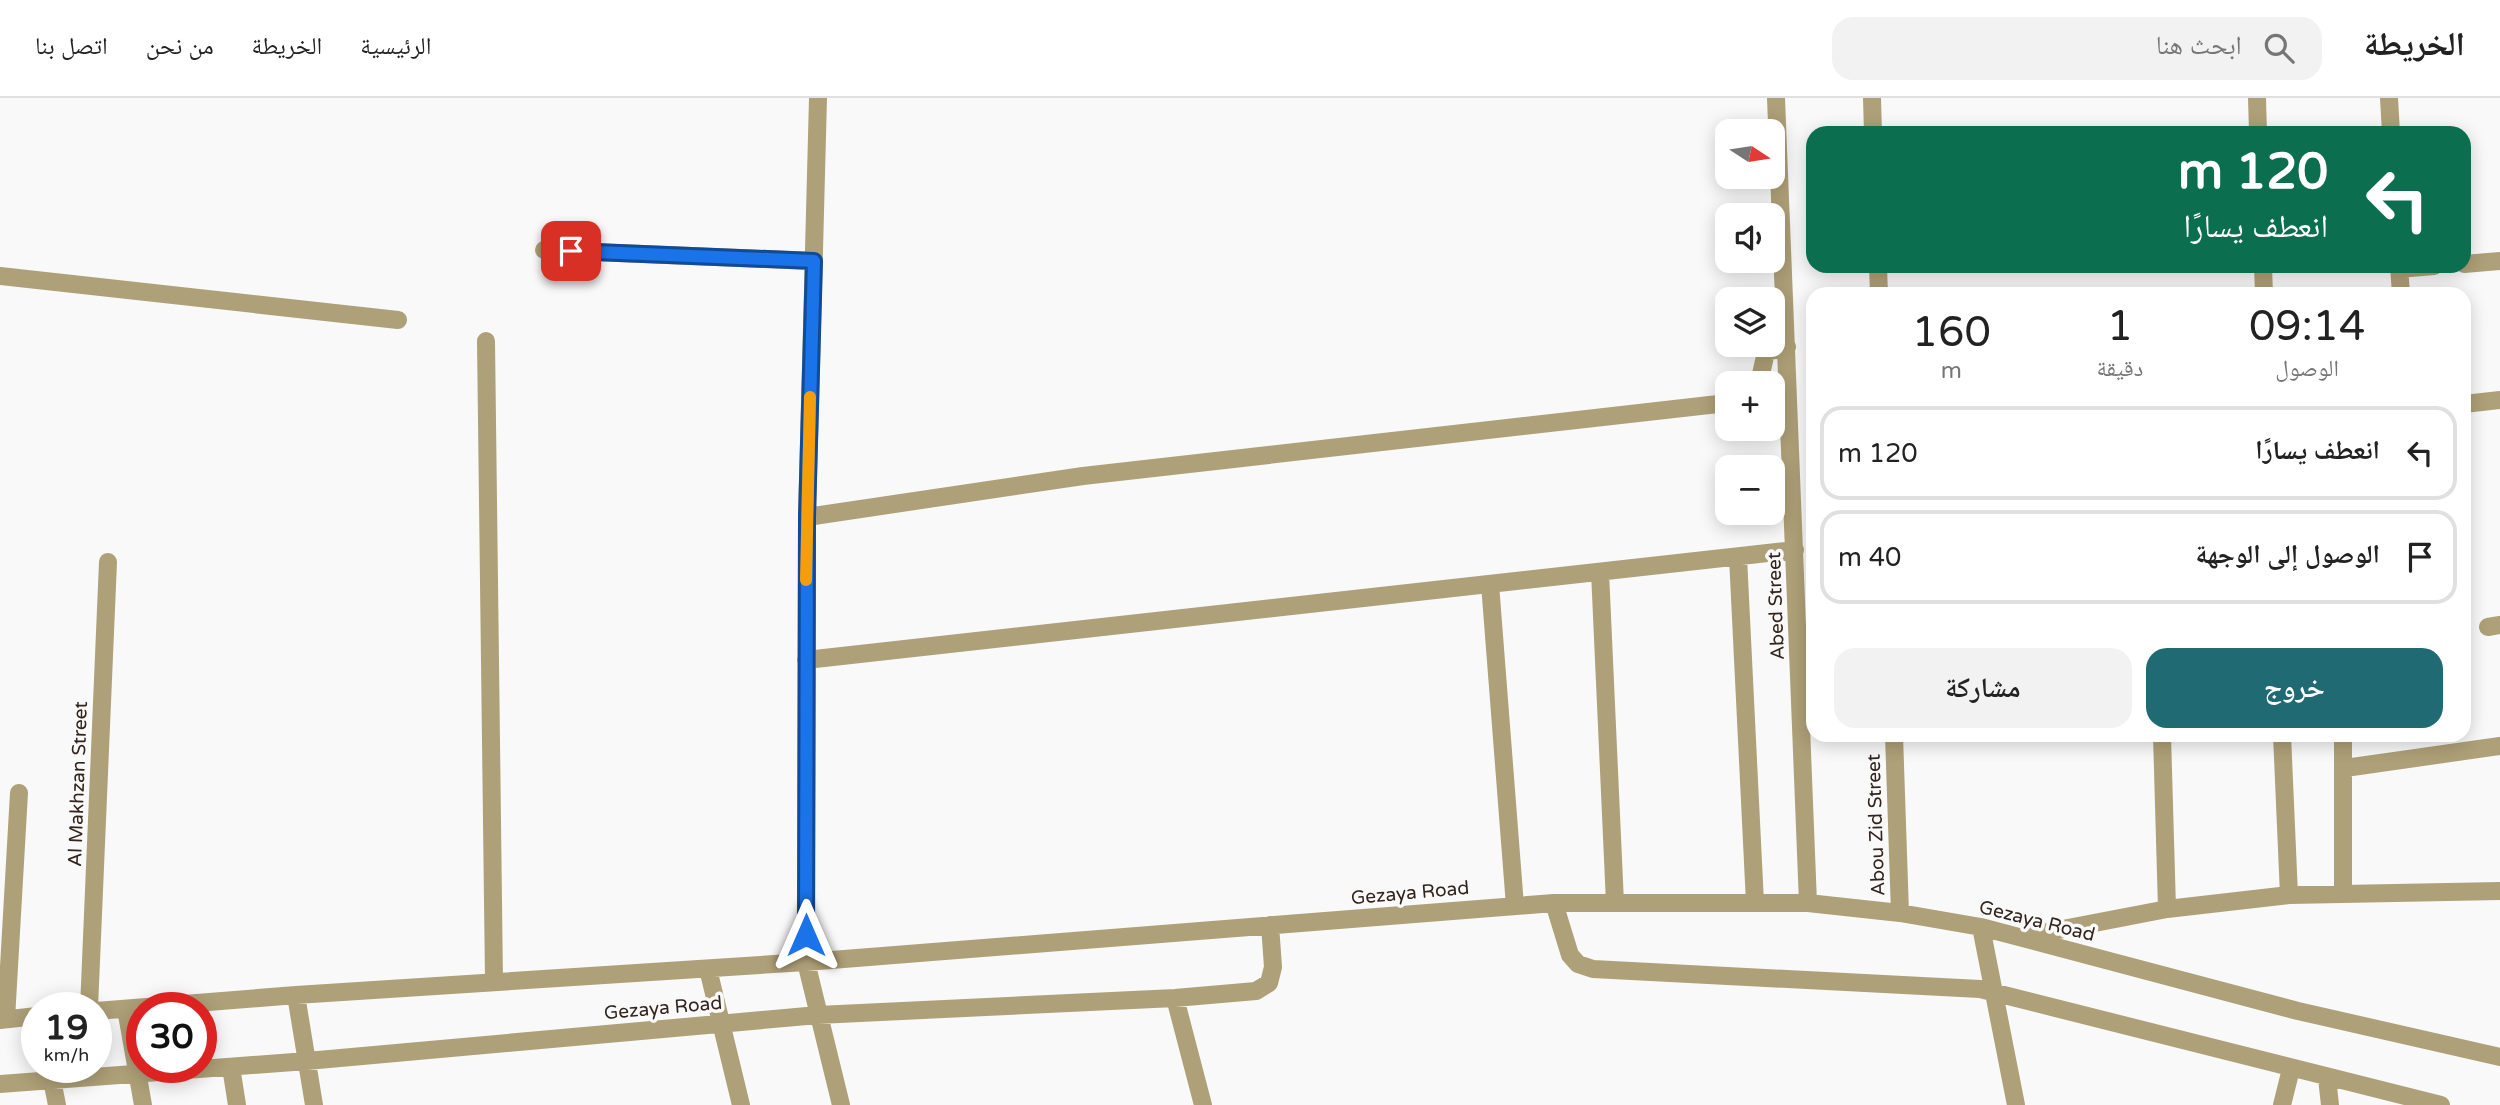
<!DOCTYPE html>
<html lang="ar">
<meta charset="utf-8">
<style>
body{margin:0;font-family:"Varela Round","Noto Naskh Arabic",sans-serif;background:#f2f2f2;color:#222;direction:rtl;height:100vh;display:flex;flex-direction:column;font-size:26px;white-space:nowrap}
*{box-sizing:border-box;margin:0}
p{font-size:23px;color:#767676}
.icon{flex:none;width:38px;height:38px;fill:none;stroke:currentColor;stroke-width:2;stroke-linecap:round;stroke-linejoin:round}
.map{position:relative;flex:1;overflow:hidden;direction:ltr}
.details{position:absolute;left:1806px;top:189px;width:665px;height:455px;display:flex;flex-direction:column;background:#fff;border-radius:21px;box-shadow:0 4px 18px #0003;direction:rtl}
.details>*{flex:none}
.banner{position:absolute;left:1806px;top:28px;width:665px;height:147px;border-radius:21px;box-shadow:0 4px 18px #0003;direction:rtl;background:#0b6e4f;color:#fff;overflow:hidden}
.needle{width:46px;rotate:102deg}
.fabs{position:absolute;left:1715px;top:21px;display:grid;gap:14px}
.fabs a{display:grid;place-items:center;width:70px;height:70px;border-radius:14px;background:#fff;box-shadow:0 4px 18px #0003;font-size:35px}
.speed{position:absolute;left:21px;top:894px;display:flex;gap:14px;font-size:35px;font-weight:700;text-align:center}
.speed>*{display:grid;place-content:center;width:91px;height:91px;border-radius:50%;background:#fff;box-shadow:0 4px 18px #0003;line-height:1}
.speed small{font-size:18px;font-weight:400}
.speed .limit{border:10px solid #d22;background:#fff;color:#111}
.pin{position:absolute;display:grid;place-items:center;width:60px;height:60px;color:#fff;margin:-30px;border-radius:14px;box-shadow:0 4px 10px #0006}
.me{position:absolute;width:77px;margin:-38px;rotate:0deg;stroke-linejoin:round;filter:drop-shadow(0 0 5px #0008)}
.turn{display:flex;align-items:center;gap:24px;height:147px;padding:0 28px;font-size:32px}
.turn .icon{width:91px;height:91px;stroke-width:2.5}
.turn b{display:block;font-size:49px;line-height:60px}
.eta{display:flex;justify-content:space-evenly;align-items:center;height:119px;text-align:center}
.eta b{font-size:42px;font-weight:600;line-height:49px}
.cta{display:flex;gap:14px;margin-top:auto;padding:14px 28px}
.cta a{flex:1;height:80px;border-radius:21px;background:#1f6a73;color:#fff;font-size:28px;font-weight:600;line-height:80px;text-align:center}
.cta a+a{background:#f2f2f2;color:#222}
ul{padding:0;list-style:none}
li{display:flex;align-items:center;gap:21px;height:94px;margin:0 14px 10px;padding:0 14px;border:4px solid #e0e0e0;border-radius:21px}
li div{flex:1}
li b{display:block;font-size:26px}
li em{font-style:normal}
header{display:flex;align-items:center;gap:42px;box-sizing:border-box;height:98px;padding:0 35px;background:#fff;border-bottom:2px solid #e0e0e0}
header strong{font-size:33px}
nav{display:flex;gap:38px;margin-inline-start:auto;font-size:24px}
.search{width:490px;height:63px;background:#f2f2f2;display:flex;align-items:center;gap:18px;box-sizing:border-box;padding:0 24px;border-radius:21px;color:#767676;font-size:26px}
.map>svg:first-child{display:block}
</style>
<header>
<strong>الخريطة</strong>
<div class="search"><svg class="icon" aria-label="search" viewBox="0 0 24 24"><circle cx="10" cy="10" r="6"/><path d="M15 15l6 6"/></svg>ابحث هنا</div>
<nav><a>الرئيسية</a><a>الخريطة</a><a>من نحن</a><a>اتصل بنا</a></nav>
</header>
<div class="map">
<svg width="2500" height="1007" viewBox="0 0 2500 1007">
<rect width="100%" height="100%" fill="#f9f9f9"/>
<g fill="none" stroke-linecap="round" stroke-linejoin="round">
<path stroke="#aea078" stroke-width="18" d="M818,0l-11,419 -1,445 35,143
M1776,0l32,805
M1872,0l1,35
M2257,0l1,35
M2389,0l2,35
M544,152l270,11
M2464,166l36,-3
M1878,168l1,28
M2263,168l1,28
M2399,168l2,28
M2399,171l35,-3
M0,178l398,44
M486,243l8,641
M1759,285l7,-31 21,-5
M2464,306l36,-4
M807,419l276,-41 644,-73
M1738,459l17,346
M1600,474l15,331
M1490,486l25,322
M2488,529l12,-2
M806,562l989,-110
M1894,637l6,178
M2162,637l5,174
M2282,637l7,160
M2343,637v159
M2345,670l155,-22
M1554,805l16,52 8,9 15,5 387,20 461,116
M1981,829l35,178
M2027,838l140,-27 122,-14 211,-4
M708,871l33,136
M296,897l18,110
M1175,900l28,107
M89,910l19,-446
M126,911l17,96
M96,913l200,-16 510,-33 748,-59h254l92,10 81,14 317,84 202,46
M6,921l13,-226
M0,922l37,-4
M231,969l6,38
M2327,980l3,27
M52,982l5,25
M0,986l307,-23 511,-46 357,-17 81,-7 13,-8 4,-16 -3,-42
M2282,1007l9,-36"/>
</g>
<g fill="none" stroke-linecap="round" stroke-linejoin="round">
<defs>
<path id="route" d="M571,153l243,10 -7,256 -1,418"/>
</defs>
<use href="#route" stroke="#114b97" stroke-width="18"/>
<use href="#route" stroke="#1a73e8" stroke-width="12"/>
<path stroke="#f59e0b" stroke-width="12" d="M806,482l4,-183"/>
</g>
<g text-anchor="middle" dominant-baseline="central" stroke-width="7" stroke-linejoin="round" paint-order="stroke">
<g font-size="19" fill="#32241d" stroke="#f9f9f9">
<text transform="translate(1776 508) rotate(-92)">Abed Street</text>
<text transform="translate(78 686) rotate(-88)">Al Makhzan Street</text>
<text transform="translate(1876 727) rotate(-92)">Abou Zid Street</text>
<text transform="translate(1410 795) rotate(-5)">Gezaya Road</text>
<text transform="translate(2037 823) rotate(14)">Gezaya Road</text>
<text transform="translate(663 910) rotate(-5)">Gezaya Road</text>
</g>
</g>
</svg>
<div class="fabs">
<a><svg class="needle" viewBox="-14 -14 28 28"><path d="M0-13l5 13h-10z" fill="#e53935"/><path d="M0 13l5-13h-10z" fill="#767676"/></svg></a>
<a><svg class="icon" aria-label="sound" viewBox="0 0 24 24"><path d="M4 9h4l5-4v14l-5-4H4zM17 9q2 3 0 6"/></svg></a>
<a><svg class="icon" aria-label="layers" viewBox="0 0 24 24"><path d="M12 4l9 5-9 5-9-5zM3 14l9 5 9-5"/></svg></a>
<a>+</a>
<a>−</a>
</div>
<div class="speed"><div>19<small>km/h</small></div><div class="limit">30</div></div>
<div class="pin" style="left:571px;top:153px;background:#d93025"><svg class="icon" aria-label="arrive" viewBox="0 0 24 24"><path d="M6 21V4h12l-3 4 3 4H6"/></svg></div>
<svg class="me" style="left:806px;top:837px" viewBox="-20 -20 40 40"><path d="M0-17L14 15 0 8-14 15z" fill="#1a73e8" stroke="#fff" stroke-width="4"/></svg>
<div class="banner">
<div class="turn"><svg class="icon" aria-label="left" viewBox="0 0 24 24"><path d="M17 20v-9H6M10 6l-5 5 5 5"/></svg><div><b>120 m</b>انعطف يسارًا</div></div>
</div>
<section class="details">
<div class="eta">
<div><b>09:14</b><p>الوصول</p></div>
<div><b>1</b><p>دقيقة</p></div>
<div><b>160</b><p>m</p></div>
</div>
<ul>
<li><svg class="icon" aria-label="left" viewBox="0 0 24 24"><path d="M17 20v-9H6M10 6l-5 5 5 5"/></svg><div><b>انعطف يسارًا</b></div><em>120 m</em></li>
<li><svg class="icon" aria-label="arrive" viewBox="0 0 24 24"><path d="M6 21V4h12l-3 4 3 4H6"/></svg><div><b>الوصول إلى الوجهة</b></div><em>40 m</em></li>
</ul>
<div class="cta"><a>خروج</a><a>مشاركة</a></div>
</section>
</div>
